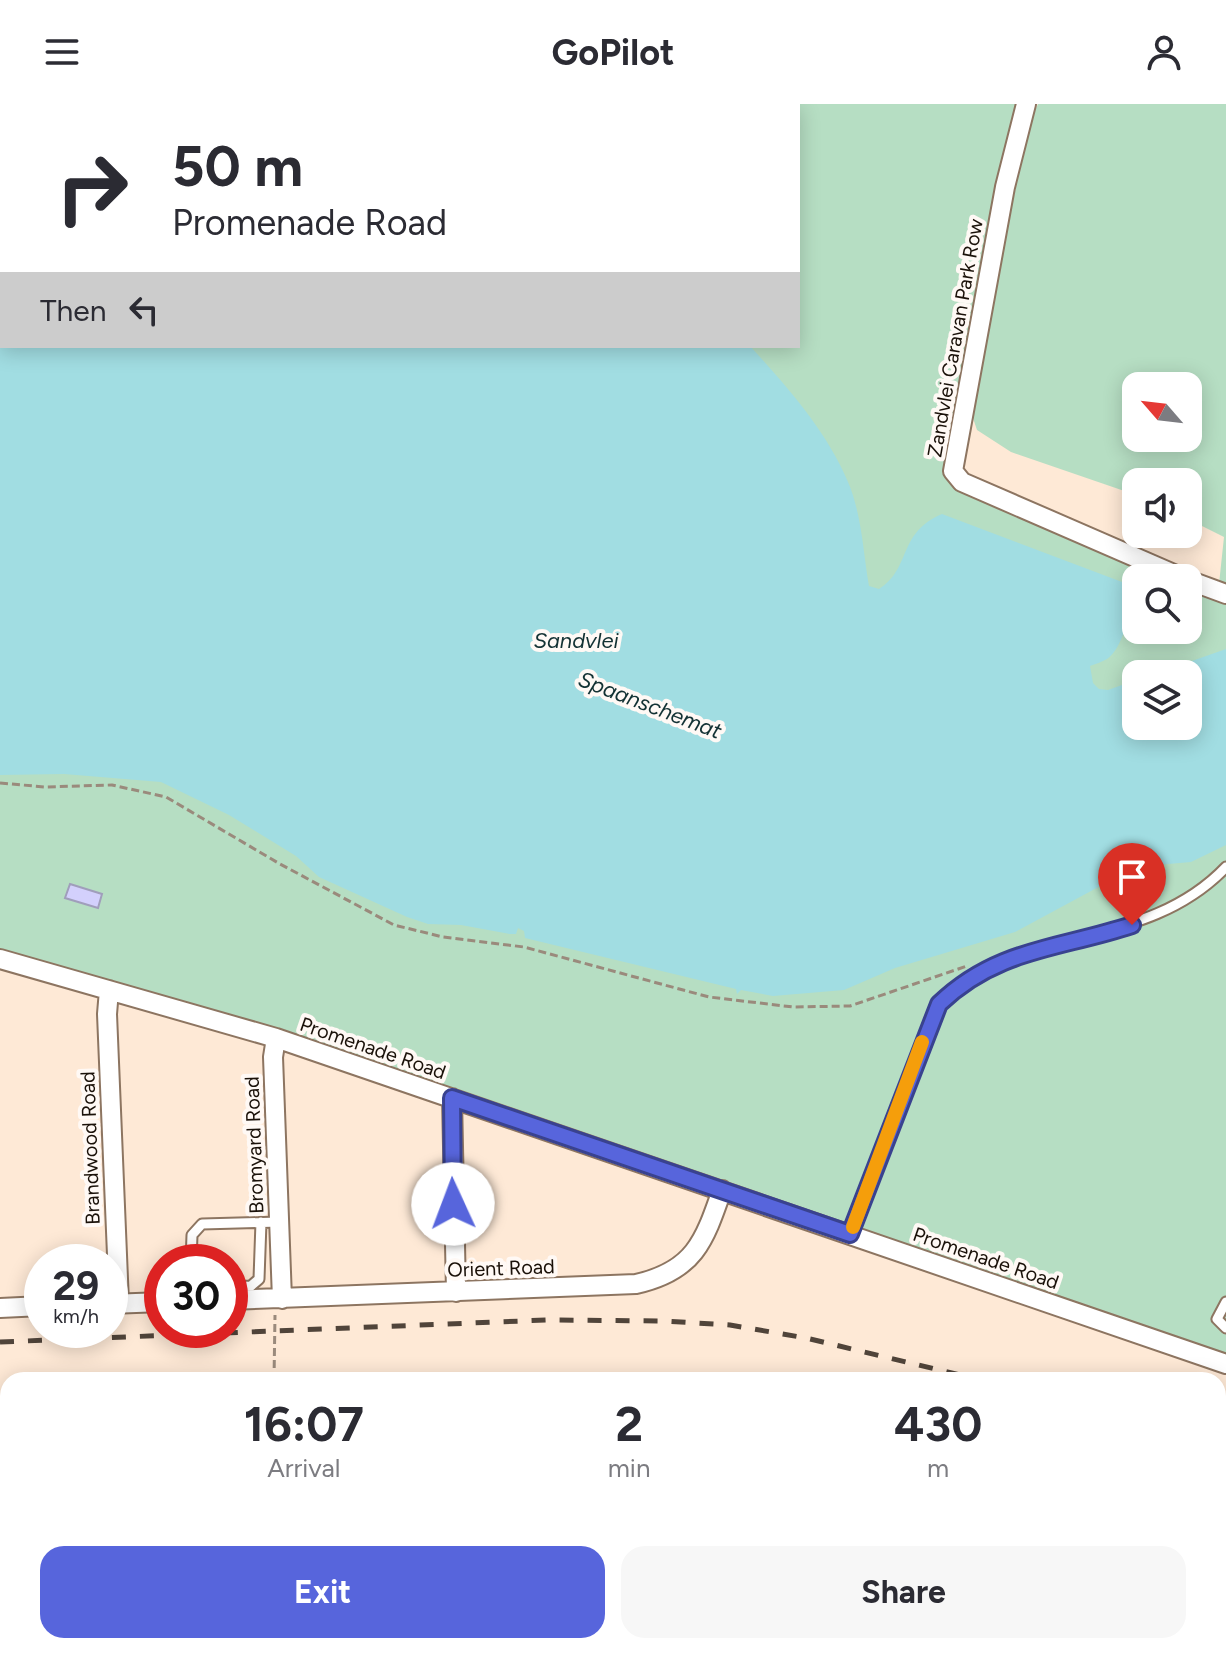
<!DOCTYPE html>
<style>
body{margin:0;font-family:Figtree,sans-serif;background:#f7f7f7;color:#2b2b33;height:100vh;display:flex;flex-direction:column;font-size:30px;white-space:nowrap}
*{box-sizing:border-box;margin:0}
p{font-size:26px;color:#7c7c81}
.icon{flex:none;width:44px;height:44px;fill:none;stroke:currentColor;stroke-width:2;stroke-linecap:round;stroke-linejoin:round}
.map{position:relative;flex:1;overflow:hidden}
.details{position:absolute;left:0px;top:1268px;width:1226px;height:282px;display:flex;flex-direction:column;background:#fff;border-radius:24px 24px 0 0;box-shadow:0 4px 20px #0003}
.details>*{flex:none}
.top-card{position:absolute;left:0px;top:0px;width:800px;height:244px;box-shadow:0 4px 20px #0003;background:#fff;color:#2b2b33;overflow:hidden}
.needle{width:52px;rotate:298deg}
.fabs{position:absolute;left:1122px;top:268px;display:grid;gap:16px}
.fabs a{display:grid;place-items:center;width:80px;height:80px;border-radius:16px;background:#fff;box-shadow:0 4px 20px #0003;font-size:40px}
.speed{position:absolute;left:24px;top:1140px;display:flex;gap:16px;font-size:40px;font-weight:700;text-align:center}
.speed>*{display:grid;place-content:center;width:104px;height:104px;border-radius:50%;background:#fff;box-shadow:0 4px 20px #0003;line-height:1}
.speed small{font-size:20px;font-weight:400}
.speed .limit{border:12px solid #d22;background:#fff;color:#111}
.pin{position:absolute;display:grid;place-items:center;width:68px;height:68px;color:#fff;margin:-82px -34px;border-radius:50% 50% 50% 0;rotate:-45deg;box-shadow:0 0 8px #0007}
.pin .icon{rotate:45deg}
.me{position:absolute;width:88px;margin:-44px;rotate:358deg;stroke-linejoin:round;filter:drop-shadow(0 0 6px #0008)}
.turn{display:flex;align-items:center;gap:28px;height:168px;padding:0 40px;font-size:36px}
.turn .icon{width:104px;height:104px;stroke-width:2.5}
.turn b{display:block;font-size:56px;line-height:68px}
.then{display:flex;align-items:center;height:76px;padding:0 40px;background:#0003;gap:16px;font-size:30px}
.eta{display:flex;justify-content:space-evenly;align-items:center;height:136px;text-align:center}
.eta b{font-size:48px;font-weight:700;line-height:56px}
.primary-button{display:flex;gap:16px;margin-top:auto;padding:16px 40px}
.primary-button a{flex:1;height:92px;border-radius:24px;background:#5765dc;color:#fff;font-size:32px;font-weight:700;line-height:92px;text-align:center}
.primary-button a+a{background:#f7f7f7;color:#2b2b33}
header{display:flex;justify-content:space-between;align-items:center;height:104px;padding:0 40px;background:#fff;font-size:36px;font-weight:700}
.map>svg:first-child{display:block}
</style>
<header><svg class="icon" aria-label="menu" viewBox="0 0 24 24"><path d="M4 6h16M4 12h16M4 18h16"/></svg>GoPilot<svg class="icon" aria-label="person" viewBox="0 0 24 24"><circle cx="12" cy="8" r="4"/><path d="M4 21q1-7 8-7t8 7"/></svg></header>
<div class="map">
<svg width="1226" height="1549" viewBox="0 0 1226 1549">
<rect width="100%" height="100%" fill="#fee9d6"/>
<path fill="#b6dec3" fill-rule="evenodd" d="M0,0l656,2h-654v240h796v-240l-41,-2h267l-78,364 234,110h-44v52h52v-49l38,14v769l-504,-174 -722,-231zM1136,570h52v52h-52z
M1038,0h188v480h-7l5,-47 -36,-18v-37h-52v13l-125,-43 -34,-22 -5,-15 34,-182 24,-111zM1136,282h52v52h-52z"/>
<path fill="#a1dde2" d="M0,0h594l-592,2v240h748c37,41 76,84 98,136 14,33 15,70 21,104l10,3c33,-21 18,-56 63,-75l180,68c12,19 4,63 -15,77 -5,3 -12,5 -17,7l3,17 6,6 9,1 28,-10v46h52v-52h-33l71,-25v196l-35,17 -34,3 -53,19 -89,48 -120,36 -51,22 -71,6 -32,-6 -4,4 -1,-5 -211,-51 -1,-7 -6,-3 -2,6h-6l-49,-9 -33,-1 -21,-7 -88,-40 -23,-21 -67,-41 -68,-33 -97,-8 -64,1z"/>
<path fill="#d3d0fc" stroke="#a09ebb" stroke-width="2" d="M70,780l32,10 -4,14 -33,-10z"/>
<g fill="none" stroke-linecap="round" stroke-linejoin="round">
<defs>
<path id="service" d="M678,0l1,2
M738,2l4,-2
M850,1130l89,-230c83,-80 206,-52 287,-137
M191,1158l1,-27 10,-11 77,-2
M230,1183l21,-1 8,-7 2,-57
M1226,1198l-9,17 9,9
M1218,1423l8,-1"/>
<path id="minor" d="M1026,0l-21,83 -52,284 9,11 221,96
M1188,476l38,14
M0,855l276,79 950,326
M109,886l-2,24 12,289
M276,934l-3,19 9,242
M452,994l4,194
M230,1196l406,-16c58,-13 68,-42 86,-94
M110,1200l52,-2
M0,1204l42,-2
M1218,1482h8
M463,1542l30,7
M0,1544l1,5
M149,1549l22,-7
M897,1549l33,-7"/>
<path id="primary" d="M0,1336l8,-1
M1218,1378l8,2"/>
</defs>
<use href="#service" stroke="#8d7561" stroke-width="13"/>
<use href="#minor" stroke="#8d7561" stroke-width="22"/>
<use href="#primary" stroke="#8d7561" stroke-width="32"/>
<path stroke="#9a8a7c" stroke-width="3" stroke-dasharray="8 4" stroke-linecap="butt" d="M0,679l45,4 67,-2 54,12 114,67 114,61 49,12 81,10 185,50 84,10 57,-1 117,-40
M274,1276l1,-65"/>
<use href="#service" stroke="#fff" stroke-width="9"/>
<use href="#minor" stroke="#fff" stroke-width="18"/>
<use href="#primary" stroke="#fff" stroke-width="28"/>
<path stroke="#50443a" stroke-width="5" stroke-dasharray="14 14" stroke-linecap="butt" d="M0,1238l547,-22 117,1 66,4 76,13 175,42
M1218,1351l8,3"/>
</g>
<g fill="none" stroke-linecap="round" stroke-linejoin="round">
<defs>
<path id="route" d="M453,1100l-1,-106 398,136 89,-230c58,-56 121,-55 193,-79"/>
</defs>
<use href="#route" stroke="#39428f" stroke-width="20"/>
<use href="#route" stroke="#5765dc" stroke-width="14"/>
<path stroke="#f59e0b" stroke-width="14" d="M853,1123l69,-185"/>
</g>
<g text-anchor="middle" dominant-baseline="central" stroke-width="8" stroke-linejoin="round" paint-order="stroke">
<g font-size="20" fill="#1a1109" stroke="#fff9f5">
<text transform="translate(955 234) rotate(-80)">Zandvlei Caravan Park Row</text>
<text transform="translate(373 944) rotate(19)">Promenade Road</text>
<text transform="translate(254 1041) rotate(-92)">Bromyard Road</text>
<text transform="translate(90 1044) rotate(-92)">Brandwood Road</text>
<text transform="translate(986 1154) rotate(19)">Promenade Road</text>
<text transform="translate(501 1164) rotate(-2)">Orient Road</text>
</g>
<g font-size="22" font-style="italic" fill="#133234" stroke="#fff9f5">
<text x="576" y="536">Sandvlei</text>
<text transform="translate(650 601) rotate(21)">Spaanschemat</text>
</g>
</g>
</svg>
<div class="fabs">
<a><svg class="needle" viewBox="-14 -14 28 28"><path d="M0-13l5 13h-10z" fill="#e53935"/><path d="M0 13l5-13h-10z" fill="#7c7c81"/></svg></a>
<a><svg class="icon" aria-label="sound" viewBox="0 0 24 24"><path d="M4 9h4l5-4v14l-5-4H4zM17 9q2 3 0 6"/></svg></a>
<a><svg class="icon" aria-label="search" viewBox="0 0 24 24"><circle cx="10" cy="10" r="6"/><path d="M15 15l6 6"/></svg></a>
<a><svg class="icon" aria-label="layers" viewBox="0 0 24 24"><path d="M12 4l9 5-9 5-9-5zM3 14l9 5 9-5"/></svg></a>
</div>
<div class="speed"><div>29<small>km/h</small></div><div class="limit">30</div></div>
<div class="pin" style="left:1132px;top:821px;background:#d93025"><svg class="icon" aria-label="arrive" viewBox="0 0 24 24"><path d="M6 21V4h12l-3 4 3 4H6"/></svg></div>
<svg class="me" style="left:453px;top:1100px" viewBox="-20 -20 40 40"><circle r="19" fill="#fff"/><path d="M0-13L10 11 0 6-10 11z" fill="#5765dc"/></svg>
<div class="top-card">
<div class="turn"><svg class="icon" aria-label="right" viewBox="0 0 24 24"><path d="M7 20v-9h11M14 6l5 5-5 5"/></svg><div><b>50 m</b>Promenade Road</div></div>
<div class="then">Then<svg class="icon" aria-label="left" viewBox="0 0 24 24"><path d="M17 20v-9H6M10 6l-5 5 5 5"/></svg></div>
</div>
<section class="details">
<div class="eta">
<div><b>16:07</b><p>Arrival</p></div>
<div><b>2</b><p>min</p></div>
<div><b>430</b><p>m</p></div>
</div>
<div class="primary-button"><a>Exit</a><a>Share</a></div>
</section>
</div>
